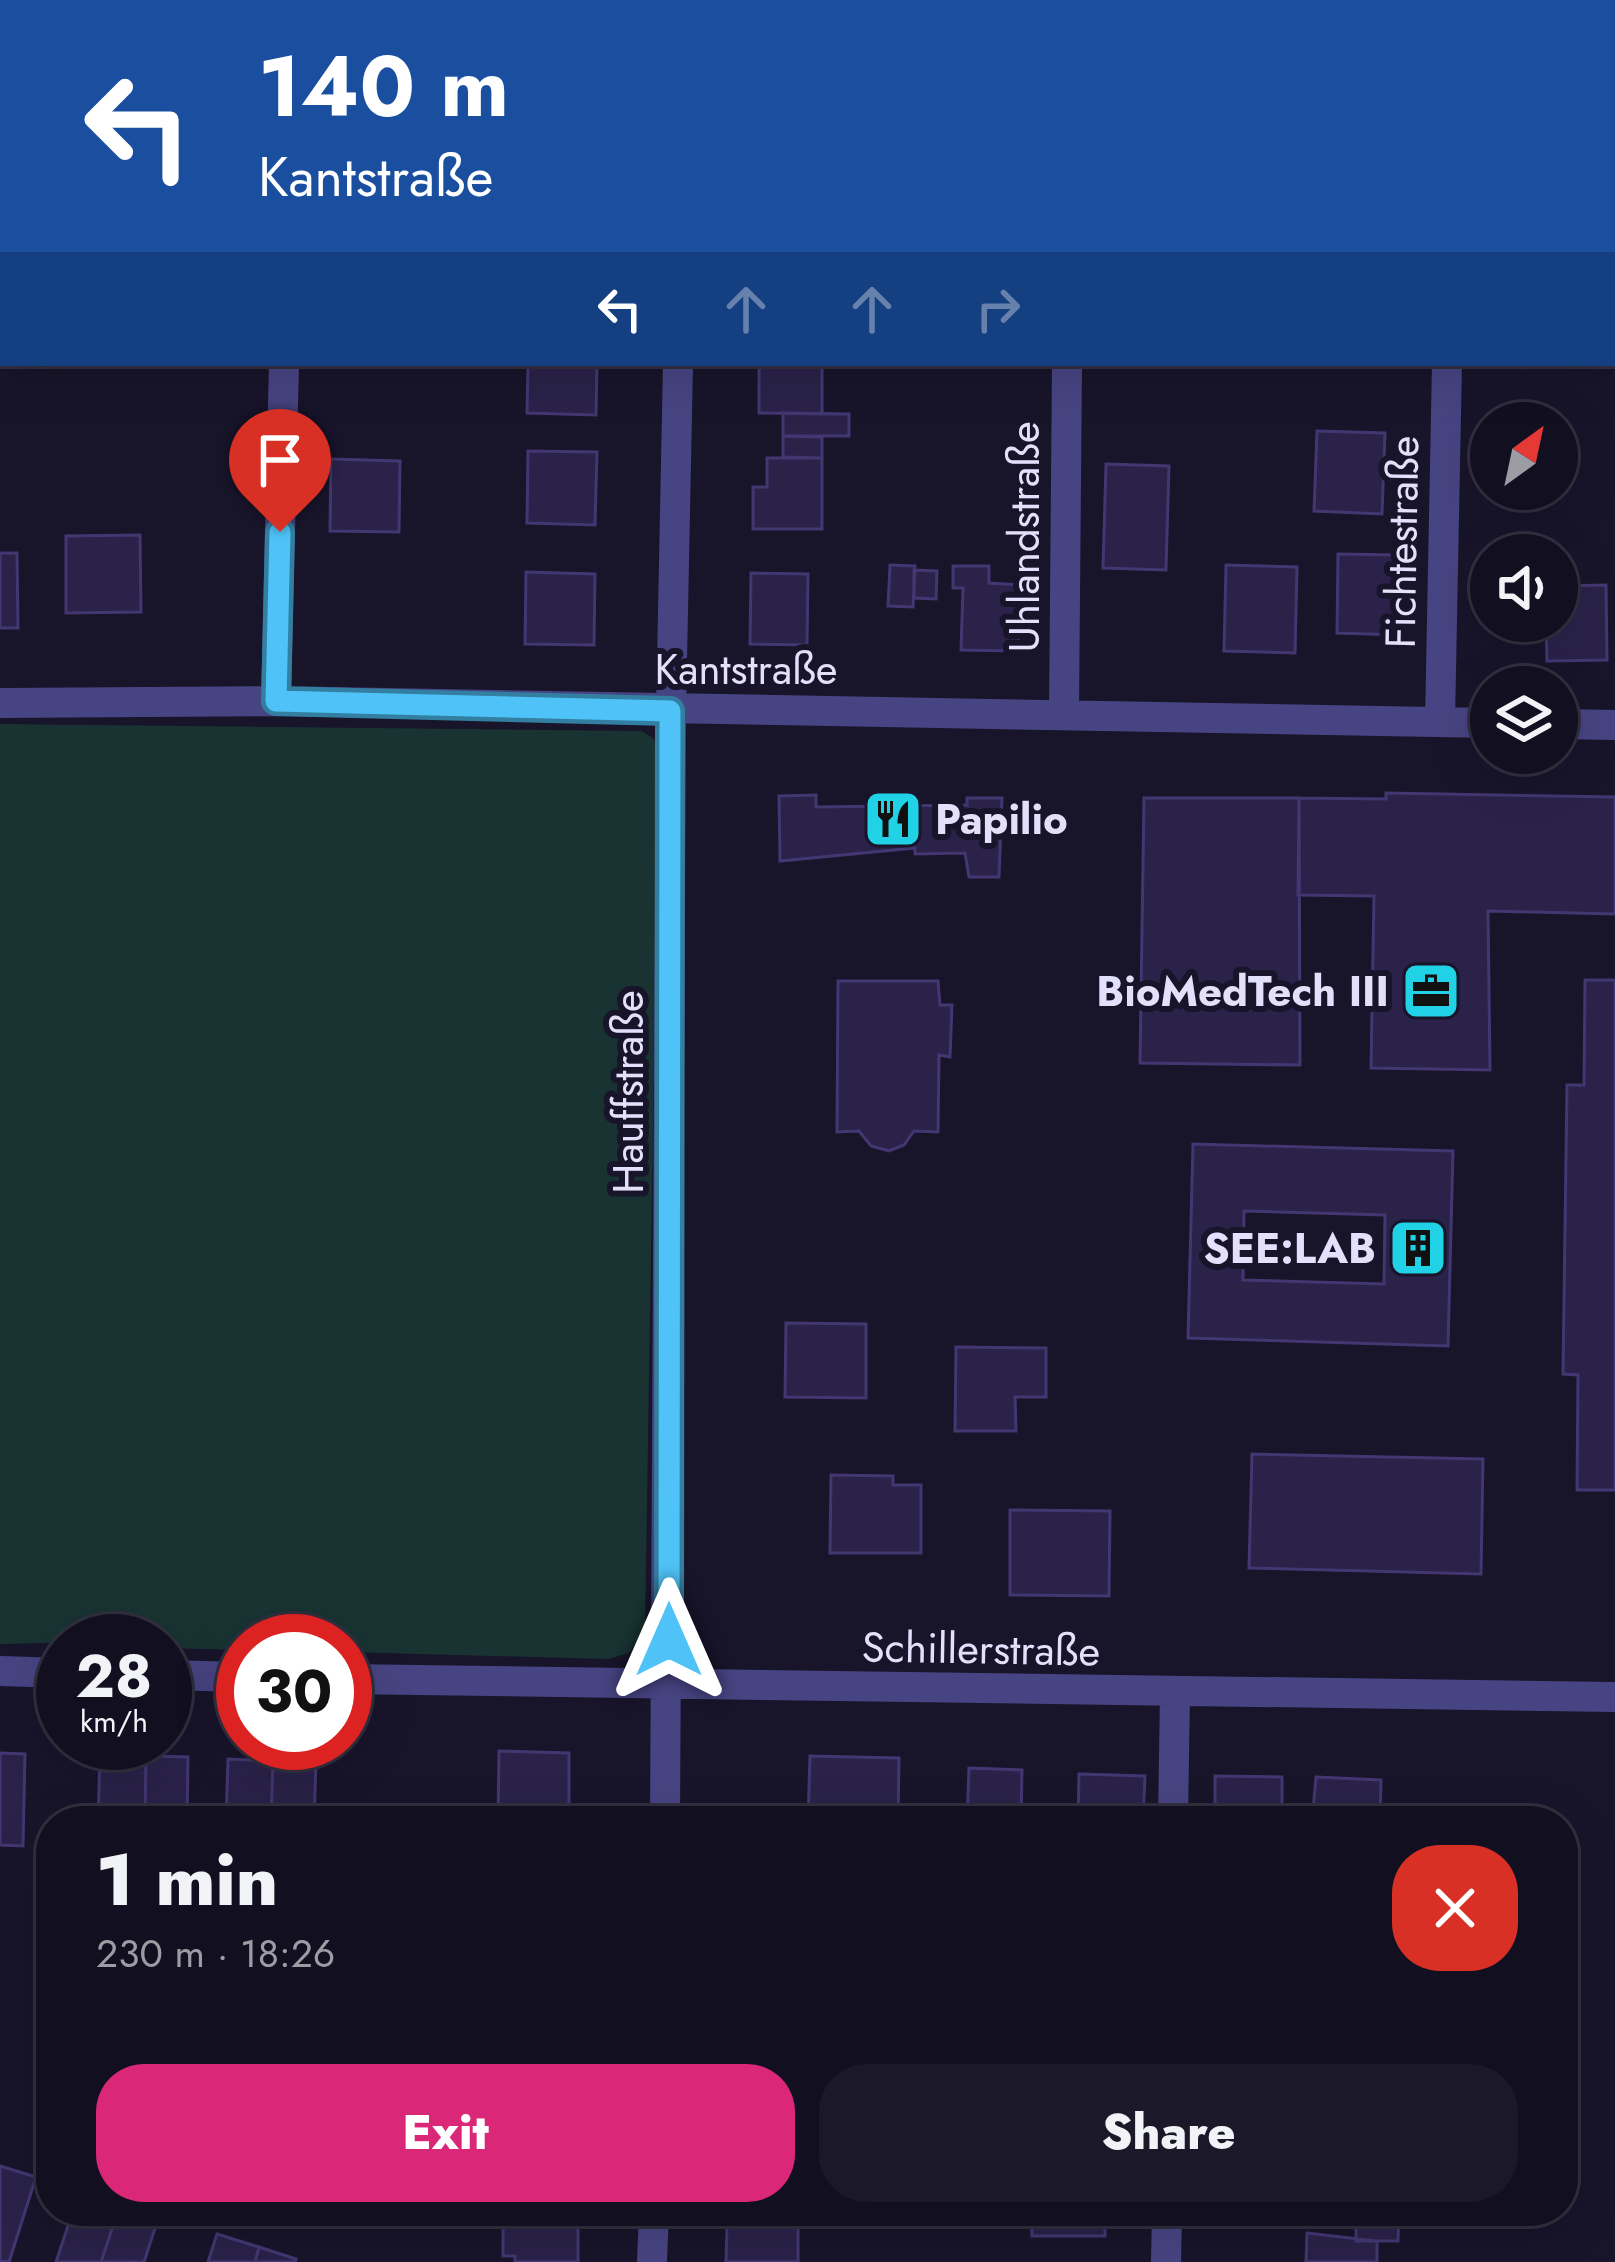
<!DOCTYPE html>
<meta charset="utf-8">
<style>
body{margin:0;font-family:Jost,sans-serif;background:#1b1829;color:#f1f3f6;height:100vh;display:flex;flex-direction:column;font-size:45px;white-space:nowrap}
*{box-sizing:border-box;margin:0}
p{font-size:39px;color:#9c9ca5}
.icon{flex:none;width:66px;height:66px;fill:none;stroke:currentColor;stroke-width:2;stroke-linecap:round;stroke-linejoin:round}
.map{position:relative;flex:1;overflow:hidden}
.panel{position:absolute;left:36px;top:1806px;width:1542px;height:420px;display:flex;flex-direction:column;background:#120f20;border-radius:48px;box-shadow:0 12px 48px #0002,0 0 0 3px #312f3e}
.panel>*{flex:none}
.banner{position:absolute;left:0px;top:0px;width:1617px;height:366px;box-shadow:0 12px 48px #0002,0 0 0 3px #312f3e;background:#1a4fa0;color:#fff;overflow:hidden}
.needle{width:78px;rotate:33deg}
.fabs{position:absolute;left:1470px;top:402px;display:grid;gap:24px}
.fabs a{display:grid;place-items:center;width:108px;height:108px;border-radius:50%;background:#120f20;box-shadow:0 12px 48px #0002,0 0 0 3px #312f3e;font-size:60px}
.speed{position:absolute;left:36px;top:1614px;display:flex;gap:24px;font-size:60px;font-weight:700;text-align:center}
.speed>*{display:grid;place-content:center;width:156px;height:156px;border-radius:50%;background:#120f20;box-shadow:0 12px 48px #0002,0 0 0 3px #312f3e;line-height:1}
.speed small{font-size:30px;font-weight:400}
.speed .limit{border:18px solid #d22;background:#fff;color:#111}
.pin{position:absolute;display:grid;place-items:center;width:102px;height:102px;color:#fff;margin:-123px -51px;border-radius:50% 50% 50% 0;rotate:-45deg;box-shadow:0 0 12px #0007}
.pin .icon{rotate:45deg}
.me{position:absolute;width:132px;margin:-66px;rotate:0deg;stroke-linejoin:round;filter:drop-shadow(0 0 9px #0008)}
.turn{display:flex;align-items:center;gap:42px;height:252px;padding:0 60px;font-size:54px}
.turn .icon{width:156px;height:156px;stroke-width:2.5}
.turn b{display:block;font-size:84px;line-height:102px}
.lanes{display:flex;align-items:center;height:114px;padding:0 60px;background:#0003;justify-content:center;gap:60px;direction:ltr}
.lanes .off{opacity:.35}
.round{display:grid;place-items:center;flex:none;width:126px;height:126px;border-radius:48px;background:#1b1829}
.headline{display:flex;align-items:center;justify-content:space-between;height:204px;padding:0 60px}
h1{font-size:72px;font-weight:800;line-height:90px}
.primary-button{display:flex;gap:24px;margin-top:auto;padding:24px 60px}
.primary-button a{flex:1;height:138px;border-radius:48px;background:#db2777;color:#fff;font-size:48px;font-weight:800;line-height:138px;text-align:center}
.primary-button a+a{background:#1b1829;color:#f1f3f6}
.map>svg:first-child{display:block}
</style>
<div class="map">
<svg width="1615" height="2262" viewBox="0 0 1615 2262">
<rect width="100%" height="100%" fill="#18142a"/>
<path fill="#183332" d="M0,724l642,7 12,8 5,15 -14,876 -16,23 -21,6 -263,-7v-11h-102v9l-78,-2v-7l-165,3z"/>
<path fill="#2a2249" stroke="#433772" stroke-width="3" fill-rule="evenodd" d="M0,0h54v3h-51l-3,27z
M528,363h69l-1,52 -69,-2z
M759,363h63v51l-63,-1z
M783,413l66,1v22h-66z
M1317,431l68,2 -3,81 -68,-3z
M783,436l39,1v21l-39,-1z
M528,451l69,1 -2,73 -68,-2z
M767,458h55v71h-69v-42h14z
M331,459l69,2 -1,71 -69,-1z
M1106,464l63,2 -3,104 -63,-2z
M140,535l1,77 -75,1v-77z
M0,553h17l1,75h-18z
M1338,554l63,1 -1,80 -63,-2z
M890,565l25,1 -2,41 -25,-1z
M1226,565l71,2 -2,86 -71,-2z
M953,566h36v17l31,2 -2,66 -57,-1 2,-62h-10z
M914,570l23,1 -1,28 -22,-1z
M526,572l69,2 -1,71 -69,-1z
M751,573l57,1 -1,71 -57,-1z
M1606,585l1,75 -60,1 -1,-40h11v-35z
M1386,793l229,4v117l-127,-3 2,159 -119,-2 3,-172 -76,-1 1,-97 87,1z
M816,795v12l151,-2v-7h35l-3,79h-30l-4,-24 -50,1v-6l-135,13 -1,-65z
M1144,798h155l1,267 -160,-2z
M1585,980h30v510h-38l1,-115 -15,-1 4,-289h17z
M838,981h100l2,24h12l-2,52 -11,-2 -1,77 -24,-1 -10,14 -15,6 -18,-5 -12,-15 -22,1z
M1193,1144l260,7 -5,195 -260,-8zM1244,1211l141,4 -1,69 -141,-4z
M786,1323l80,1v74l-81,-1z
M956,1347l90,1v49h-31l1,34h-61z
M1252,1454l231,5 -2,115 -232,-6z
M831,1475l62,1v9h28v68h-91z
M1010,1510l100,1 -1,85 -99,-1z
M499,1751l70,2v68h-71z
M0,1753l25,1 -2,92 -23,-1z
M100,1755l46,1 -1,65h-47z
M146,1756l42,1 -1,64h-42z
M810,1756l89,2 -1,63h-90z
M228,1759l45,2 -2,60h-45z
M273,1761l43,1 -2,59h-43z
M969,1768l53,2 -1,51h-54z
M1079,1774l66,2 -2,45h-65z
M1215,1776l67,1v44h-67z
M1316,1777l65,3 -1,41h-68z
M0,2166l36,11 -27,85 -9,-1z
M73,2211h45l-17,51h-45z
M118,2211l41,5 -15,46h-43z
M1031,2211l74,1v24h-73z
M1356,2211h43l-1,30h-42z
M523,2221h55v41h-63v-6h-12v-30h20z
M727,2226l71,1v35h-72z
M1307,2233l70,8v21h-71z
M217,2234l42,13 -4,15h-47z
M259,2247l37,12 -1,3h-40z"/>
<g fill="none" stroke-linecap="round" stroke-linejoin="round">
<path stroke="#474483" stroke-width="30" d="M293,3v-3
M687,3v-3
M1070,3v-3
M1453,3v-3
M276,701l8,-338
M0,703l276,-2 1215,22
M1064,712l3,-349
M1440,722l7,-359
M1557,724l58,1
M0,1671l63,2
M165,1675l78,2
M345,1679l1270,18
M665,1821l6,-1110 7,-348
M1173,1821l2,-128
M652,2262l2,-51
M1166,2262l1,-51"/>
</g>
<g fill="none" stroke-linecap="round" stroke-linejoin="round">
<defs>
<path id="route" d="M280,532l-4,169 394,10 -1,929"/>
</defs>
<use href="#route" stroke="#337fa1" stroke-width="30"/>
<use href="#route" stroke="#4fc3f7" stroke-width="21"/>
</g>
<defs>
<symbol id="restaurant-square" viewBox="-11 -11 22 22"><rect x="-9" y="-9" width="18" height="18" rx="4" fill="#21d2e7" stroke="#18142a"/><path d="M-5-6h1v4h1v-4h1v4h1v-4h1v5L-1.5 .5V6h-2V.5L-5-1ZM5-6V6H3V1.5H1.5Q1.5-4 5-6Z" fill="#111"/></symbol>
<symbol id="office-square" viewBox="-11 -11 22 22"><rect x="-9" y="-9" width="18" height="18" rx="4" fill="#21d2e7" stroke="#18142a"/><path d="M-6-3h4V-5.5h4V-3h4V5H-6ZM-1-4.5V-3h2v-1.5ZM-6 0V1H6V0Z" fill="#111"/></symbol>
<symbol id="building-square" viewBox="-11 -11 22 22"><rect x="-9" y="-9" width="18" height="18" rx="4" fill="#21d2e7" stroke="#18142a"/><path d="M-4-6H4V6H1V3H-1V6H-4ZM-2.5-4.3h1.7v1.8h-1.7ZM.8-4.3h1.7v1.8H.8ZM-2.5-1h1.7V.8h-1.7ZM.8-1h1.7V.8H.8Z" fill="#111"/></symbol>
</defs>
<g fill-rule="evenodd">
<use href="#restaurant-square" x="860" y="786" width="66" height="66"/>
<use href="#office-square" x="1398" y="958" width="66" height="66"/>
<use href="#building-square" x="1385" y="1215" width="66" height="66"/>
</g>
<g text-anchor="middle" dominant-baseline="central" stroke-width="12" stroke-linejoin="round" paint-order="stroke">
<g font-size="42" fill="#e3e0fc" stroke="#18142a">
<text transform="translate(1024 537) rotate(-90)">Uhlandstraße</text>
<text transform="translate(1402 542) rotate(-89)">Fichtestraße</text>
<text x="746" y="669">Kantstraße</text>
<text transform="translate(628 1092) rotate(-90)">Hauffstraße</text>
<text transform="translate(981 1649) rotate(1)">Schillerstraße</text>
</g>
<g font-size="42" font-weight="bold" fill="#e3e0fc" stroke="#18142a" text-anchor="end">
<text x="935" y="819" text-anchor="start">Papilio</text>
<text x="1389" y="991">BioMedTech III</text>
<text x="1376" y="1248">SEE:LAB</text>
</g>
</g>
</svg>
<div class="fabs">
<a><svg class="needle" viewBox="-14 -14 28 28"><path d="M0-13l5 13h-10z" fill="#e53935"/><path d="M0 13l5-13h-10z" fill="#9c9ca5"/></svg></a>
<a><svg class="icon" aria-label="sound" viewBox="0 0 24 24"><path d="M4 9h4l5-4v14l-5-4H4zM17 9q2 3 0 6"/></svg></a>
<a><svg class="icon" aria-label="layers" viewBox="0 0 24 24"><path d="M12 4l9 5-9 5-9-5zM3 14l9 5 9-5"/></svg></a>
</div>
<div class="speed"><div>28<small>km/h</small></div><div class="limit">30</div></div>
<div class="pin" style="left:280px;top:532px;background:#d93025"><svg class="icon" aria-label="arrive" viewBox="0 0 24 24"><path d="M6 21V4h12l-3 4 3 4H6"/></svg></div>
<svg class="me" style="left:669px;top:1640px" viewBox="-20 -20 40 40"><path d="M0-17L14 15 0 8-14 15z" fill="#4fc3f7" stroke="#fff" stroke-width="4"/></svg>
<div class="banner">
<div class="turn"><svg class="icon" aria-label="left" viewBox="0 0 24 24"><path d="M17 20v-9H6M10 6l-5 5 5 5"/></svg><div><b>140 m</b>Kantstraße</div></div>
<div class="lanes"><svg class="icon" aria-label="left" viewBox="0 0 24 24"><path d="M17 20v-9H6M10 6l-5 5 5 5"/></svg><svg class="icon off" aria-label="ahead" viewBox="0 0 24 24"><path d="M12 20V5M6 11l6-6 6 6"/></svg><svg class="icon off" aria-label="ahead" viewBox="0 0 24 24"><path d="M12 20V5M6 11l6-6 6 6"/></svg><svg class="icon off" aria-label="right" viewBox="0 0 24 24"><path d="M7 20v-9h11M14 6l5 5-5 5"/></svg></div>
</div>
<section class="panel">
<div class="headline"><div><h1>1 min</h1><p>230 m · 18:26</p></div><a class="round" style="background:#d93025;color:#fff"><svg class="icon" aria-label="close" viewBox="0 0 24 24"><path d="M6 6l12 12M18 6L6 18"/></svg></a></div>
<div class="primary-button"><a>Exit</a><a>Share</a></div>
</section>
</div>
